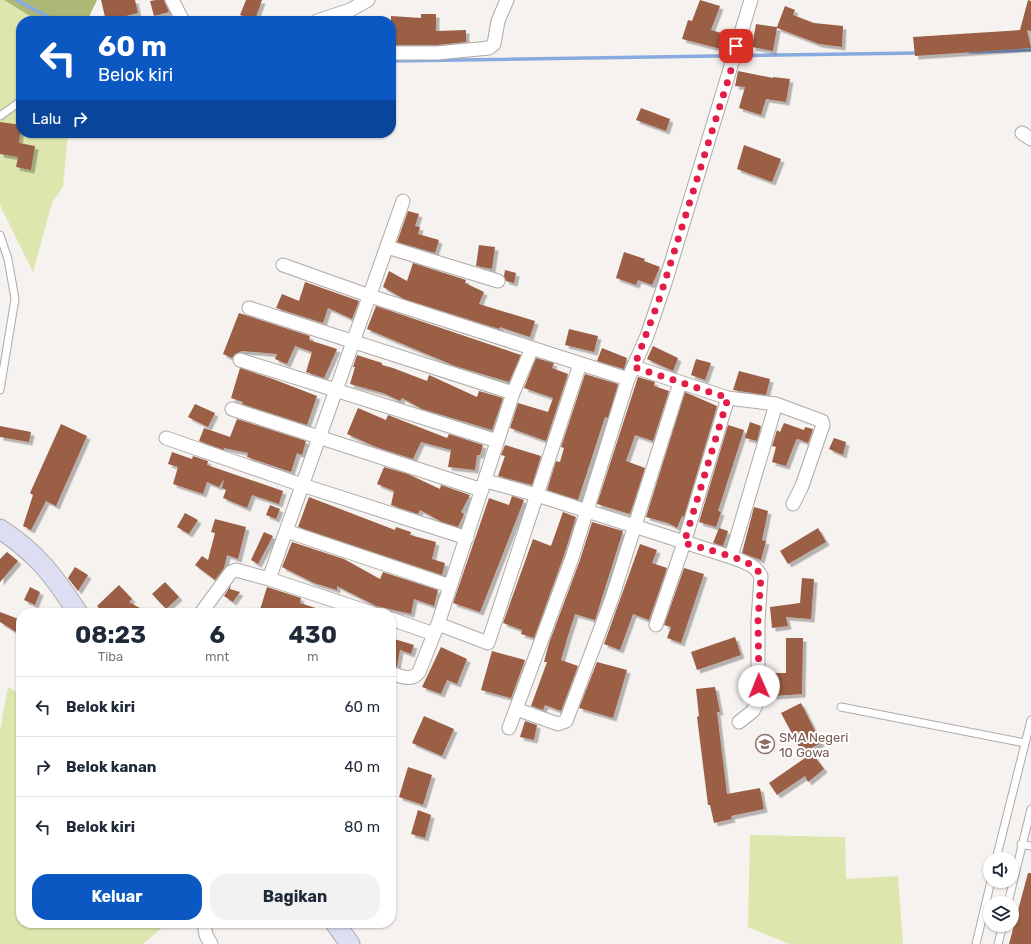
<!DOCTYPE html>
<html lang="id">
<style>
body{margin:0;font-family:Rubik,sans-serif;background:#f2f2f3;color:#1f2937;height:100vh;display:flex;flex-direction:column;font-size:15px;white-space:nowrap}
*{box-sizing:border-box;margin:0}
p{font-size:13px;color:#747a83}
.icon{flex:none;width:22px;height:22px;fill:none;stroke:currentColor;stroke-width:2;stroke-linecap:round;stroke-linejoin:round}
.map{position:relative;flex:1;overflow:hidden}
.sheet{position:absolute;left:16px;top:608px;width:380px;height:320px;display:flex;flex-direction:column;background:#fff;border-radius:16px;box-shadow:0 1px 3px #0004}
.sheet>*{flex:none}
.banner{position:absolute;left:16px;top:16px;width:380px;height:122px;border-radius:16px;box-shadow:0 1px 3px #0004;background:#0c58c2;color:#fff;overflow:hidden}
.controls{position:absolute;left:983px;top:852px;display:grid;gap:8px}
.controls a{display:grid;place-items:center;width:36px;height:36px;border-radius:50%;background:#fff;box-shadow:0 1px 3px #0004;font-size:20px}
.pin{position:absolute;display:grid;place-items:center;width:34px;height:34px;color:#fff;margin:-17px;border-radius:8px;box-shadow:0 2px 6px #0006}
.me{position:absolute;width:44px;margin:-22px;rotate:359deg;stroke-linejoin:round;filter:drop-shadow(0 0 3px #0008)}
.turn{display:flex;align-items:center;gap:14px;height:84px;padding:0 16px;font-size:18px}
.turn .icon{width:52px;height:52px;stroke-width:2.5}
.turn b{display:block;font-size:28px;line-height:34px}
.then{display:flex;align-items:center;height:38px;padding:0 16px;background:#0003;gap:8px;font-size:15px}
.eta{display:flex;justify-content:space-evenly;align-items:center;height:68px;text-align:center}
.eta b{font-size:24px;font-weight:700;line-height:28px}
.primary-button{display:flex;gap:8px;margin-top:auto;padding:8px 16px}
.primary-button a{flex:1;height:46px;border-radius:16px;background:#0c58c2;color:#fff;font-size:16px;font-weight:700;line-height:46px;text-align:center}
.primary-button a+a{background:#f2f2f3;color:#1f2937}
ul{padding:0;list-style:none}
li{display:flex;align-items:center;gap:12px;height:60px;padding:0 16px;border-top:1px solid #e0e1e3}
li div{flex:1}
li b{display:block;font-size:15px}
li em{font-style:normal}
.map>svg:first-child{display:block}
</style>
<div class="map">
<svg width="1031" height="944" viewBox="0 0 1031 944">
<defs>
<filter id="shadow"><feDropShadow dx="3.5" dy="3.5" stdDeviation="0" flood-color="#0004"/></filter>
</defs>
<rect width="100%" height="100%" fill="#f6f2f0"/>
<path fill="#dde7ad" d="M0,0h4l34,21h-17v112h47l-5,54 -11,16 -19,69 -33,-67z
M8,687l13,8v228h146l-24,21h-143v-213z
M750,835l95,2 1,42 52,-3 5,68h-114l-41,-17z"/>
<path fill="#adb876" d="M4,0h93l-10,21h-49z"/>
<g fill="none" stroke-linecap="round" stroke-linejoin="round">
<path stroke="#87aae0" stroke-width="3.5" d="M16,0l40,21
M970,52l61,-2
M391,61l527,-8"/>
</g>
<path fill="#9b5e44" filter="url(#shadow)" d="M101,0h34l3,13 -32,8z
M156,0h8l5,12 -15,4 -4,-15z
M246,0h16l-7,20 -15,-5z
M700,0l20,6 -9,24 14,4 -4,15 -39,-10 6,-19 4,1z
M1028,0l3,1v30l-4,-1 4,18 -116,8 -2,-19 107,-7z
M785,6l10,4 -2,5 21,8 29,3 -1,21 -23,-3 -42,-16 -4,23 -21,-4 4,-23 21,3z
M421,14h15v17l30,-1v12l-29,3h-46v-29l30,2z
M738,71l35,7v-1l17,2 -4,23 -20,-3 -5,16 -22,-7 6,-21 -10,-1z
M641,108l29,11 -4,12 -30,-11z
M0,122l21,3 -2,18 16,3 -4,24 -15,-3 2,-10 -18,-3z
M744,145l37,14 -9,23 -35,-13z
M408,211l11,3 -4,12 5,1 -2,7 21,6 -4,13 -38,-11z
M479,245l16,2 -3,22 -16,-3z
M624,252l21,7 -1,2 16,6 -8,18 -14,-5 -2,5 -20,-7z
M413,263l53,17 -1,3 19,9 -5,12 56,17 -5,16 -30,-10 -1,2 -95,-30 -21,-12 6,-16 18,10z
M505,270l11,3 -2,10 -8,-2 -2,-5z
M305,282l54,19 -7,18 -24,-11 -5,15 -47,-15 6,-14 17,7z
M376,306l145,49 -12,27 -54,-16 -88,-37z
M239,313l71,23 -1,4 28,9 -13,29 -18,-6 6,-20 -17,-6 -8,18 -12,-5 2,-5 -35,-3 -7,3 -3,4 -9,-4z
M569,329l29,7 -4,16 -29,-7z
M653,346l25,12 -5,13 -26,-12z
M602,348l25,10 -3,11 -27,-8z
M357,355l25,8v2l11,3 34,13 2,-6 48,22 2,-6 24,7 -11,32 -70,-21 -20,-11 -2,3 -17,-8 -33,-9 5,-17h-2z
M536,358l18,5 -2,5 16,6 -22,67 -36,-13 8,-25 30,9 5,-14 -29,-10z
M696,359l15,4 -6,17 -14,-5z
M240,368l33,11 44,17 -10,29 -65,-21 1,-2 -12,-4z
M739,371l31,8 -4,16 -33,-5z
M585,374l33,10 -10,34 -3,-1 -27,83 -31,-10 9,-29 4,1 4,-14 -3,-1z
M638,377l17,5 -1,4 15,5 -16,50 -18,-6 -9,26 19,7 -15,46 -33,-10z
M685,392l32,14 -33,111 -2,-1 -5,12 -9,-5 -22,-6z
M195,404l20,9 -7,14 -20,-10z
M358,408l28,12 2,-5 59,23 2,-4 34,11 -3,10h-3l-2,15 -27,-3 3,-17 -30,-8 -8,17 -37,-12 -29,-13z
M237,419l69,22 -4,14 -5,-2 -6,19 -44,-15 1,-4 -24,-5v2l-25,-9 5,-13 26,9z
M750,422l11,4 -4,15 -12,-3z
M784,423l20,7 1,-3 8,2 -5,14 -10,-4 -2,1 -10,26 -14,-4 4,-15 -4,-1 5,-16 3,2z
M61,424l26,12 -31,70 -10,-5 -15,29 -8,-4 10,-31 -3,-2z
M728,425l16,5 -26,81 3,1 -5,15 -17,-5z
M0,426l31,6 -2,10 -29,-5z
M834,438l12,4 -3,13 -14,-6z
M505,445l36,11 -9,29 -34,-9 7,-20 -4,-1z
M172,452l20,7 1,-3 15,5 -1,4 76,26 -4,13 -27,-9 -5,13 -24,-10 3,-8 -4,-2 2,-9 -5,8 -12,-5 -4,12 -30,-10 5,-17 -10,-3z
M384,467l24,7 32,15 1,-4 29,10 -9,17 3,2 -6,13 -16,-5 -22,-12 -2,4 -27,-9 3,-14 -17,-7z
M512,496l12,4 -44,112 -27,-9 36,-105 20,7z
M309,497l86,33 1,-3 15,5 -1,3 26,7 -4,17 13,4 -3,12 -144,-48z
M270,505l10,4 -4,10 -10,-4z
M754,507l14,4 -6,29 4,1 -5,19 -19,-7z
M563,512l13,5 -12,38 -30,83 -13,-4 1,-4 -19,-7 30,-84 18,7z
M185,513l13,7 -9,14 -12,-7z
M215,519l31,8 -8,32 -11,-4 -3,13 -9,12 -20,-15 7,-9 6,4 7,-27 -4,-1z
M592,522l31,9 -28,89 -20,-6 -8,25 -6,21 17,6 -17,45 -16,-6 -2,5 -12,-4 16,-44h-3l5,-19 31,-83z
M719,528l9,3 -5,15 -10,-3z
M818,528l8,14 -38,22 -8,-13z
M264,532l9,4 -15,28 -7,-4z
M292,542l52,17 36,20 3,-7 55,18 -4,16 -20,-7 -3,15 -35,-8 -39,-20v4l-23,-7 -32,-16z
M640,544l17,6 -5,13 15,5 -18,52 -16,-6 -13,36 -16,-6z
M7,552l11,9 -18,21v-23z
M75,567l13,8 -10,16 -10,-13z
M684,568l20,6 -23,69 -14,-5 4,-11 -7,-2z
M802,578l12,1 -3,40 -25,-2 2,9 -16,2 -2,-21 30,-4z
M165,582l14,15 -13,12 -14,-15z
M119,585l13,14 -3,3 20,11h-46l-6,-7z
M231,585l-1,4 10,3 -7,10 -9,-6z
M30,587l10,5 -5,13 -11,-5z
M267,587l34,11 -1,5 25,8v2h-33l-9,-3 -1,3h-23z
M0,612l21,8v4l-5,8 -16,-10z
M735,637l6,18 -44,15 -6,-18z
M391,638l23,7 -3,9 -11,-4 -3,17 -6,-2z
M786,638h17l-1,56 -29,2 -2,-23h15z
M441,647l26,12 -10,25 -10,-4 -6,14 -19,-7z
M492,651l33,9 -14,38 -30,-8z
M597,662l30,8 -14,48 -34,-10z
M715,687l5,25h-3l10,82 33,-6 4,21 -33,7 1,3 -18,4 -4,-18h-2l-11,-88 2,-1 -3,-27z
M801,703l20,40 -12,6 15,20 -16,13 -3,-6 -28,19 -8,-12 36,-25 -24,-45z
M424,716l30,13 -12,27 -30,-13z
M525,721l12,4 -3,15 -14,-3z
M408,767l24,8 -9,30 -24,-8z
M418,810l13,5 -6,23 -14,-4z
M1028,873h3v71h-22z"/>
<g fill="none" stroke-linecap="round" stroke-linejoin="round">
<defs>
<path id="lane" d="M0,116l21,-15
M0,235l8,24 7,40 -15,91
M841,707l184,36
M1021,844l10,2
M996,859l35,-139
M1008,903l23,-94
M976,944l15,-63
M998,944l5,-19"/>
<path id="street" d="M172,0l11,21
M317,21l33,-11 18,-10
M391,53h46l52,-5 5,-4 4,-23 9,-21
M1022,133l9,6
M387,247l111,34
M283,265l87,31 258,83 19,-43 18,-53 86,-283
M249,308l264,85
M240,360l257,81
M634,367l94,31 48,6 46,17 1,4 -21,61 -9,18
M232,409l250,81
M166,438l136,47 165,53
M486,481l51,14 194,62c12,5 24,7 30,19l-3,45v80l-5,10 -14,11
M286,531l164,55
M731,557l45,-153
M269,579l134,-378
M201,613l30,-41 5,-2 33,9 103,34
M391,619l43,15
M438,624l50,19 92,-279
M656,625l28,-82 44,-145
M391,673c10,3 21,9 28,-1l19,-48 75,-231 19,-45
M516,709l42,15 8,-3 46,-123 68,-215
M509,728l63,-170 56,-179
M204,923l2,12 5,9"/>
<path id="secondary" d="M0,529c37,24 54,47 78,84
M335,923l15,21"/>
</defs>
<use href="#lane" stroke="#adaaa8" stroke-width="9"/>
<use href="#street" stroke="#adaaa8" stroke-width="15"/>
<use href="#secondary" stroke="#adaaa8" stroke-width="21"/>
<use href="#lane" stroke="#fff" stroke-width="7"/>
<use href="#street" stroke="#fff" stroke-width="13"/>
<use href="#secondary" stroke="#ddddf3" stroke-width="19"/>
</g>
<g fill="none" stroke-linecap="round" stroke-linejoin="round">
<path stroke="#e11d48" stroke-width="7" stroke-dasharray="0 12.6" d="M736,46l-6,28 -70,223 -26,70 94,31 -44,145c17,5 56,14 69,23 4,3 6,6 8,10l-3,45 1,65"/>
</g>
<defs>
<symbol id="school-ring" viewBox="-11 -11 22 22"><circle r="9.5" fill="#fff" stroke="#8d6e63" stroke-width="1.5"/><path d="M0-5L7-2L0 1L-7-2ZM-4 1L0 2.5L4 1V4Q0 6-4 4Z" fill="#8d6e63"/></symbol>
</defs>
<g fill-rule="evenodd">
<use href="#school-ring" x="754" y="733" width="22" height="22"/>
</g>
<g text-anchor="middle" dominant-baseline="central" stroke-width="4" stroke-linejoin="round" paint-order="stroke">
<g font-size="13" fill="#785e54" stroke="#fff" text-anchor="start">
<text x="779" y="737">SMA Negeri<tspan x="779" dy="15">10 Gowa</tspan></text>
</g>
</g>
</svg>
<div class="controls">
<a><svg class="icon" aria-label="sound" viewBox="0 0 24 24"><path d="M4 9h4l5-4v14l-5-4H4zM17 9q2 3 0 6"/></svg></a>
<a><svg class="icon" aria-label="layers" viewBox="0 0 24 24"><path d="M12 4l9 5-9 5-9-5zM3 14l9 5 9-5"/></svg></a>
</div>
<div class="pin" style="left:736px;top:46px;background:#d93025"><svg class="icon" aria-label="arrive" viewBox="0 0 24 24"><path d="M6 21V4h12l-3 4 3 4H6"/></svg></div>
<svg class="me" style="left:759px;top:686px" viewBox="-20 -20 40 40"><circle r="19" fill="#fff"/><path d="M0-13L10 11 0 6-10 11z" fill="#e11d48"/></svg>
<div class="banner">
<div class="turn"><svg class="icon" aria-label="left" viewBox="0 0 24 24"><path d="M17 20v-9H6M10 6l-5 5 5 5"/></svg><div><b>60 m</b>Belok kiri</div></div>
<div class="then">Lalu<svg class="icon" aria-label="right" viewBox="0 0 24 24"><path d="M7 20v-9h11M14 6l5 5-5 5"/></svg></div>
</div>
<section class="sheet">
<div class="eta">
<div><b>08:23</b><p>Tiba</p></div>
<div><b>6</b><p>mnt</p></div>
<div><b>430</b><p>m</p></div>
</div>
<ul>
<li><svg class="icon" aria-label="left" viewBox="0 0 24 24"><path d="M17 20v-9H6M10 6l-5 5 5 5"/></svg><div><b>Belok kiri</b></div><em>60 m</em></li>
<li><svg class="icon" aria-label="right" viewBox="0 0 24 24"><path d="M7 20v-9h11M14 6l5 5-5 5"/></svg><div><b>Belok kanan</b></div><em>40 m</em></li>
<li><svg class="icon" aria-label="left" viewBox="0 0 24 24"><path d="M17 20v-9H6M10 6l-5 5 5 5"/></svg><div><b>Belok kiri</b></div><em>80 m</em></li>
</ul>
<div class="primary-button"><a>Keluar</a><a>Bagikan</a></div>
</section>
</div>
